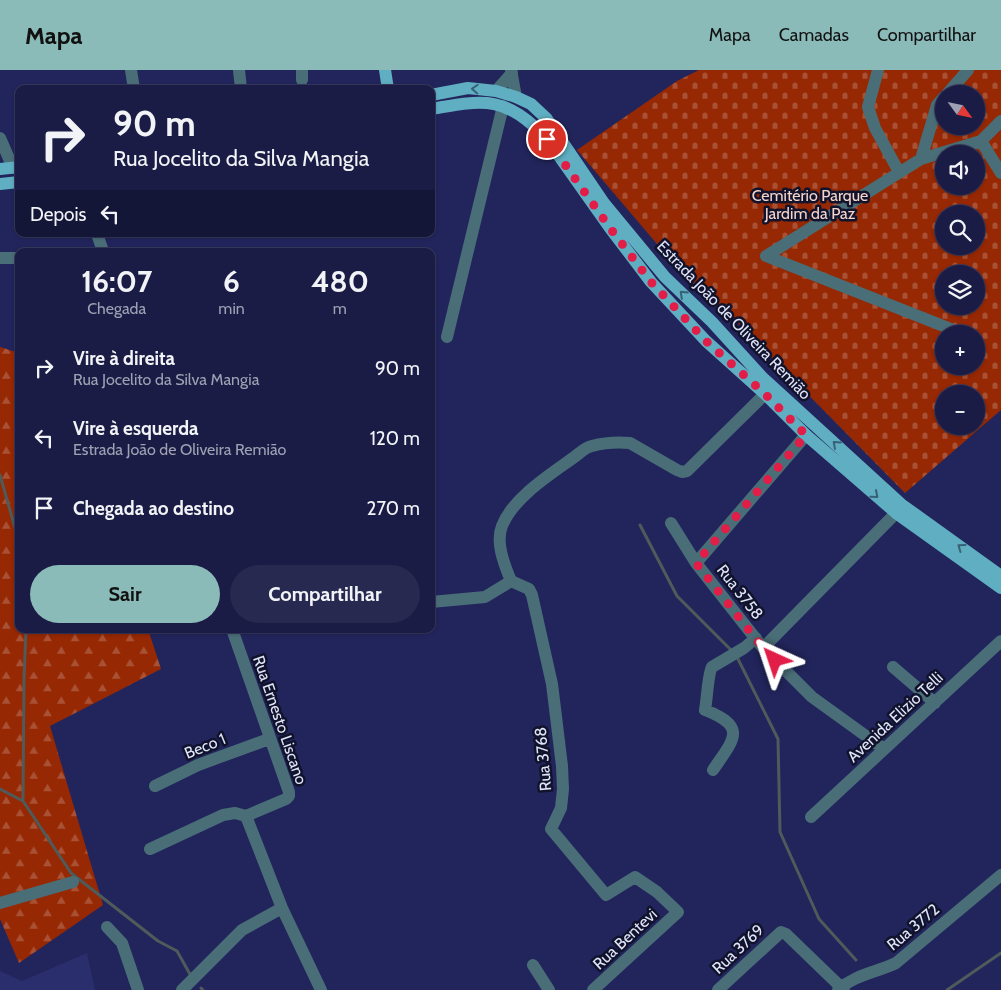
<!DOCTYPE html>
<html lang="pt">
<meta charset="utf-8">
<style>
body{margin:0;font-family:Cabin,sans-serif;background:#272950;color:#f1f3f6;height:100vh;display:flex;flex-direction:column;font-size:19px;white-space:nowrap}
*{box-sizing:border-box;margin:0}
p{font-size:16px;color:#9fa1b3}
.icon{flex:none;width:28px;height:28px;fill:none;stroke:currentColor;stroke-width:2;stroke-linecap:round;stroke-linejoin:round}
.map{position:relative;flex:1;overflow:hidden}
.details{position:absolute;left:15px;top:178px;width:420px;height:385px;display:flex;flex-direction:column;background:#1a1c45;border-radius:10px;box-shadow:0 1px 4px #0004,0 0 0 1px #383a5e}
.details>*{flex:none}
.top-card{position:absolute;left:15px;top:15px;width:420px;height:152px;border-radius:10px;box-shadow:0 1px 4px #0004,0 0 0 1px #383a5e;background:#1a1c45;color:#f1f3f6;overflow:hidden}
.needle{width:32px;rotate:123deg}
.fabs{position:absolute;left:935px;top:15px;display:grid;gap:10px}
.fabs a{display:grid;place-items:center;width:50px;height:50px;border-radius:50%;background:#1a1c45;box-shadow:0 1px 4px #0004,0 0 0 1px #383a5e;font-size:25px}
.pin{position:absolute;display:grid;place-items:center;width:42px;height:42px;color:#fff;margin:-21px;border:2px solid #fff;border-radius:50%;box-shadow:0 1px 5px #0007}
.me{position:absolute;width:55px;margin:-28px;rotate:318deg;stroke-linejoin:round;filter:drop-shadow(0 0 4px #0008)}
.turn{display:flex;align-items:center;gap:18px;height:105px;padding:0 15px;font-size:22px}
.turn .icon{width:65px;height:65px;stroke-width:2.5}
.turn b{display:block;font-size:35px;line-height:42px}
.then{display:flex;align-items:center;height:48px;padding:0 15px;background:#0003;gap:10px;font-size:19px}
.eta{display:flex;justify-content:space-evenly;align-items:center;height:85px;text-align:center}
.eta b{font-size:30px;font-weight:700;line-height:35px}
.button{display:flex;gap:10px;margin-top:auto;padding:10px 15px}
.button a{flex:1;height:58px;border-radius:30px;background:#8bbbb9;color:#111;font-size:20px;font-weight:700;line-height:58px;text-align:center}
.button a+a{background:#272950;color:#f1f3f6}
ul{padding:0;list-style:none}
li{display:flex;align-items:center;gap:15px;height:70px;padding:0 15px}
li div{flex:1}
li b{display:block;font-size:19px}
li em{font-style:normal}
header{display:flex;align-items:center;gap:30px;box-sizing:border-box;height:70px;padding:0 25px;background:#8bbbb9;color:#111}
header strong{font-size:24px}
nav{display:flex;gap:28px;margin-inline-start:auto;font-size:18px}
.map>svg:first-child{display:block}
</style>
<header>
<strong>Mapa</strong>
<nav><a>Mapa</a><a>Camadas</a><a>Compartilhar</a></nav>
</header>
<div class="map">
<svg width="1001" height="920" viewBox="0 0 1001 920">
<defs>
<pattern id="forest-firs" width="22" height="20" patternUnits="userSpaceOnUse" patternTransform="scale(1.25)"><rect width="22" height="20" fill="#962803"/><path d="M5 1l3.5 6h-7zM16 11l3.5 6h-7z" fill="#a95135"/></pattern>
<pattern id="cemetery-stones" width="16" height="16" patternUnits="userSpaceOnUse" patternTransform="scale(1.25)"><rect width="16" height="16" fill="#962803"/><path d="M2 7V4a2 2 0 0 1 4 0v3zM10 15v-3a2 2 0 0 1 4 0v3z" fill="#a95135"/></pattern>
</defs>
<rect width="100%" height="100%" fill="#22255c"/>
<path fill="#2a2e6d" d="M87,883l8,37h-95v-19l22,10z"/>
<path fill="url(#forest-firs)" d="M0,277l19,6v276h129l13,40 -111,57 53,179 -84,58 -19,-44z"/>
<path fill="url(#cemetery-stones)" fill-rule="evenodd" d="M699,0h302v340l-96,83 -182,-185 -14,-3 -132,-155 100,-69zM944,24h32v32h-32zM944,84h32v32h-32zM944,144h32v32h-32zM944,204h32v32h-32zM944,264h32v32h-32zM944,324h32v32h-32z"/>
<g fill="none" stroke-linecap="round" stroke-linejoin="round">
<path stroke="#4e5b5a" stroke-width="3" d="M0,405l19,67
M640,455l37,71 56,56
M737,587l41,82 2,93 39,87 37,41
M0,719l23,12 48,72 87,68 19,10 14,25
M23,731l1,-123 2,-49
M201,918l2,2
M947,920l54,-37"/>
<path stroke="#4a6e78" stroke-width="12" d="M131,0l3,19
M239,0l2,19
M302,0v10
M511,0l5,27
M878,0l-10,37 7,21 24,44
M496,21l16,-18
M947,24l21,-24
M0,68l13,30
M981,71l20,32
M921,89l16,-54 7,-8
M97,164l6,17
M766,186l155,-97 60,-18 20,-20
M766,186l190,75
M0,188h19
M447,267l56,-231
M671,453l25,40 67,85 49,49 72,52
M696,493l110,-128
M511,511l18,8 3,6 20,89 10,82 1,23 -2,19 -10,21 55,66 29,-18 22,15 21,20 -85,78
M431,532l54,-5 26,-16c-6,-15 -16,-38 -9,-55 11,-28 47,-51 71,-68 6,-4 12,-11 19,-12 11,-3 26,-4 38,-3l47,27 5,2 5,-1 78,-77
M232,559l57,163v4l-3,3 -40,17 36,92 39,82
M763,578l133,-135
M893,597l42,36
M713,700c21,-31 35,-43 -8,-60 2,-10 3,-37 7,-43l32,-19 12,-10
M155,716l43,-21 71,-26
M811,747l190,-176
M150,779l73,-34 12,-2 11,3
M0,833l73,-21
M107,857l15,16 16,47
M533,895l16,25
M182,920l60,-60 40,-22
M718,920l63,-58 5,2 58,56
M838,920c18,-16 37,-17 58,-27l105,-88"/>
<path stroke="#60aec2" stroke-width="12" d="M385,0l3,19
M431,25l37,-7 28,3 20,6 15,7 16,15 57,84 61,74 47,45 51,56 138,126 100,72
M431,39c55,-10 75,-13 116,30l63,89 41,54 55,59 59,53 41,41 90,78 105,75
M0,99l19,-2
M0,114l19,-2"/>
</g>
<defs><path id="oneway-chevron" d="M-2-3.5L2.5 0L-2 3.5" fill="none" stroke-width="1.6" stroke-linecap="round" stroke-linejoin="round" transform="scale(1.25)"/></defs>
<g stroke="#386076">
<use href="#oneway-chevron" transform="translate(475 19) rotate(-177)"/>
<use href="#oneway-chevron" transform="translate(683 224) rotate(-137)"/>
<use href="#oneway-chevron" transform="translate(836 374) rotate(-138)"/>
<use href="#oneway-chevron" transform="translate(875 425) rotate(41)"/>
<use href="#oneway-chevron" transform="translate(961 477) rotate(-144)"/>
</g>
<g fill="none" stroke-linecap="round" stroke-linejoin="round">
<path stroke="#e11d48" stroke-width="9" stroke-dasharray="0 16.2" d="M547,69l63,89 41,54 55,59 59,53 41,41 -110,128 67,85 12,12"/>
</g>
<g text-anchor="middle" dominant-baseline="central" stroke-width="5" stroke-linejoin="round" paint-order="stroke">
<g font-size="16" fill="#f4d4cb" stroke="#10132b">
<text x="810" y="125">Cemitério Parque<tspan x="810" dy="18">Jardim da Paz</tspan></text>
</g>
<g font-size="16" fill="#e0e4f9" stroke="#10132b">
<text transform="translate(734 250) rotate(46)">Estrada João de Oliveira Remião</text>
<text transform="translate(740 522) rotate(52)">Rua 3758</text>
<text transform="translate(895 647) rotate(-43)">Avenida Elizio Telli</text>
<text transform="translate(280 650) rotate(71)">Rua Ernesto Liscano</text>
<text transform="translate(205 676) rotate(-22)">Beco 1</text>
<text transform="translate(543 689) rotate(-95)">Rua 3768</text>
<text transform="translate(913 857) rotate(-40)">Rua 3772</text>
<text transform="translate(625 869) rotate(-43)">Rua Bentevi</text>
<text transform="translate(738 879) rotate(-43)">Rua 3769</text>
</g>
</g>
</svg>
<div class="fabs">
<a><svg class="needle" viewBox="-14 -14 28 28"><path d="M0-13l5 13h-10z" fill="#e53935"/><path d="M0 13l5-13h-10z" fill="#9fa1b3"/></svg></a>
<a><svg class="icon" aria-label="sound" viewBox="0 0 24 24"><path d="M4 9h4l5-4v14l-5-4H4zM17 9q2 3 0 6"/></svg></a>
<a><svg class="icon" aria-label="search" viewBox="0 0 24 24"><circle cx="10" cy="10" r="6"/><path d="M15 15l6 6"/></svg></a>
<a><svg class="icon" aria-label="layers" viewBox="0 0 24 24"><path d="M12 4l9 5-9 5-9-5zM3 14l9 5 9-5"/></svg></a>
<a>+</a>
<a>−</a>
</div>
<div class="pin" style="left:547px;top:69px;background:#d93025"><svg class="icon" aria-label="arrive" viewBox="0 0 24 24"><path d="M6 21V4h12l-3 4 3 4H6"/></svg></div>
<svg class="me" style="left:775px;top:590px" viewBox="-20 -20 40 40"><path d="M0-17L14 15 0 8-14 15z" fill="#e11d48" stroke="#fff" stroke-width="4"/></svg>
<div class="top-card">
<div class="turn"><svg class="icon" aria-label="right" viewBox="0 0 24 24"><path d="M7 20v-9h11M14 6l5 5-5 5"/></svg><div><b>90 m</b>Rua Jocelito da Silva Mangia</div></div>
<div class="then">Depois<svg class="icon" aria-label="left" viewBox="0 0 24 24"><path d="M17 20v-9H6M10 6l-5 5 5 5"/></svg></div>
</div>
<section class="details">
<div class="eta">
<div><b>16:07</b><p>Chegada</p></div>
<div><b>6</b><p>min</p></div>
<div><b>480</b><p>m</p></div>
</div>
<ul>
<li><svg class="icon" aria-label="right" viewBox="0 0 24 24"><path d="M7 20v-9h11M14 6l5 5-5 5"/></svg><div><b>Vire à direita</b><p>Rua Jocelito da Silva Mangia</p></div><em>90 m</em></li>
<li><svg class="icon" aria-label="left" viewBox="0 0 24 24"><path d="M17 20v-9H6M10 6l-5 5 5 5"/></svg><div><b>Vire à esquerda</b><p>Estrada João de Oliveira Remião</p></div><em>120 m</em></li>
<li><svg class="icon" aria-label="arrive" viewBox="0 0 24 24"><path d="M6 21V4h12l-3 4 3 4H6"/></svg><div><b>Chegada ao destino</b></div><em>270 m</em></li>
</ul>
<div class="button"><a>Sair</a><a>Compartilhar</a></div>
</section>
</div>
